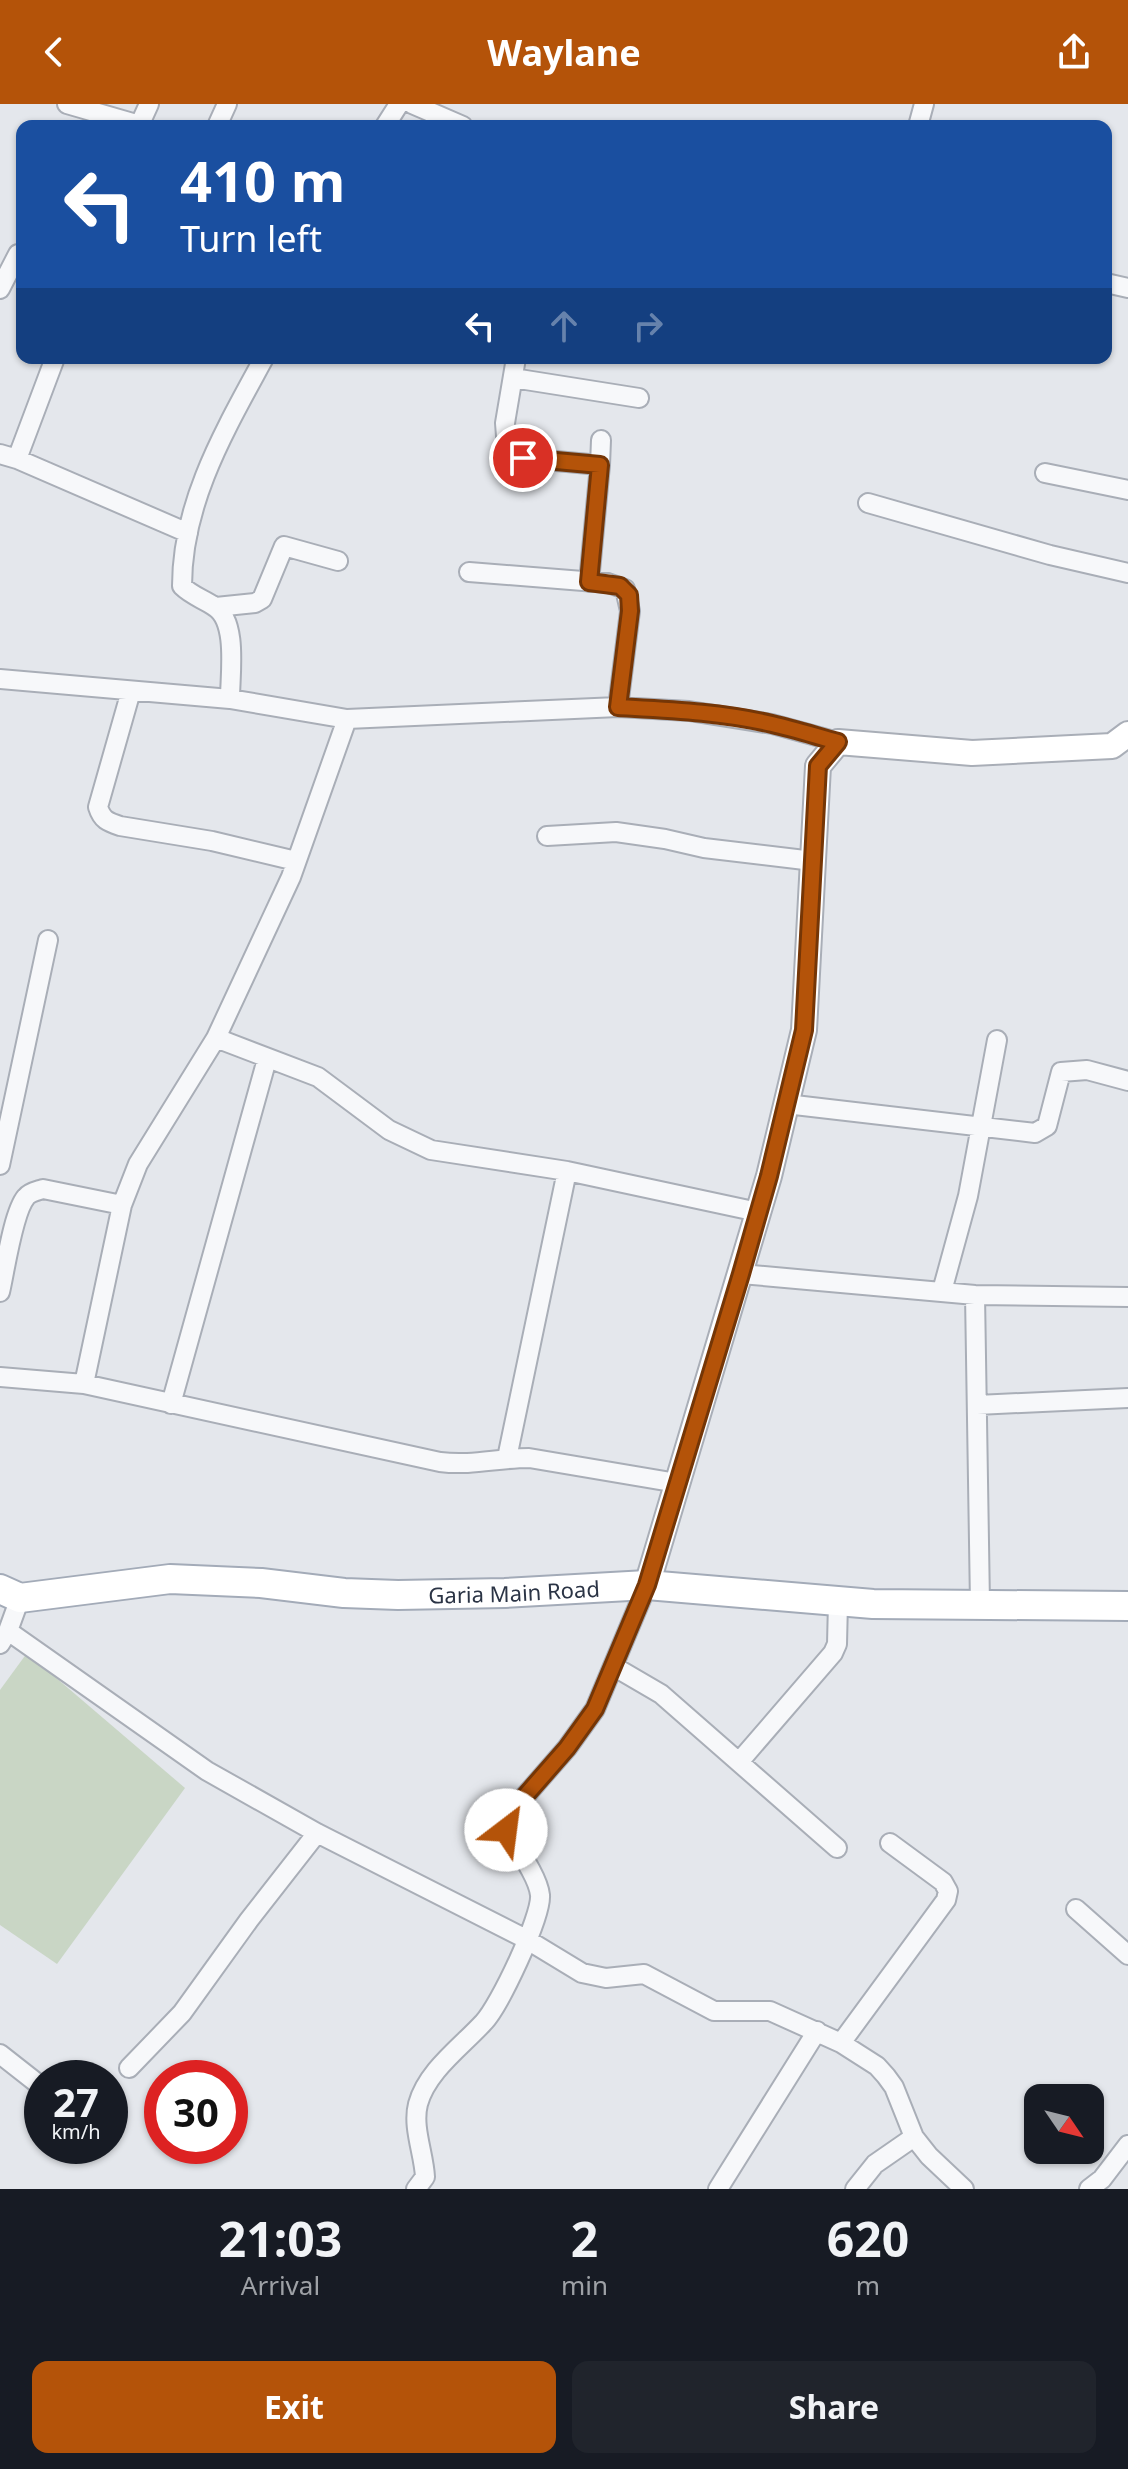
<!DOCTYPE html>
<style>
body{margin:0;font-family:"Noto Sans",sans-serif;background:#20242c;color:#f1f3f6;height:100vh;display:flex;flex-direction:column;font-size:30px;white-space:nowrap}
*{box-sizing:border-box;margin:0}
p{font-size:26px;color:#9ea1a6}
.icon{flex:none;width:44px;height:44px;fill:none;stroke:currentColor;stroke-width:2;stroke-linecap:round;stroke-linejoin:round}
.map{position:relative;height:2085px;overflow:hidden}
.side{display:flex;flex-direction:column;background:#171b24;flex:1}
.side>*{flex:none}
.guide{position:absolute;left:16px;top:16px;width:1096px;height:244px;border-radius:16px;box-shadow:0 2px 6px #0004;background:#1a4fa0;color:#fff;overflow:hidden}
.needle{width:52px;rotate:125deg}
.controls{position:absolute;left:1024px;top:1980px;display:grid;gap:16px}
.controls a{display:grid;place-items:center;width:80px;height:80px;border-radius:16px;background:#171b24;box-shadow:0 2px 6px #0004;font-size:40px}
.speed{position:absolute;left:24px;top:1956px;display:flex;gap:16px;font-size:40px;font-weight:700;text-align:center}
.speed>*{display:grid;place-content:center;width:104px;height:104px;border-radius:50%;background:#171b24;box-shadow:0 2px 6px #0004;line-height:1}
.speed small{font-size:20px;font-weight:400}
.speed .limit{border:12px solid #d22;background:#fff;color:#111}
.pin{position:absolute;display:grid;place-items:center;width:68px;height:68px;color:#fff;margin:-34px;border:4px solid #fff;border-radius:50%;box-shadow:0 2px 8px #0007}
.me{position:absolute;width:88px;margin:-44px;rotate:30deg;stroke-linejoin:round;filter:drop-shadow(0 0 6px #0008)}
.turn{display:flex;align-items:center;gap:28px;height:168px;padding:0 32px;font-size:36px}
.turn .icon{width:104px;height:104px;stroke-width:2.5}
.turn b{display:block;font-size:56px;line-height:68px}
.lanes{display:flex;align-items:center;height:76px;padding:0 32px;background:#0003;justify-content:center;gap:40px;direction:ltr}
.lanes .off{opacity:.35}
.eta{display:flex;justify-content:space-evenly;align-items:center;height:136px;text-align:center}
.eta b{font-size:48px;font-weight:700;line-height:56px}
.cta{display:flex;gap:16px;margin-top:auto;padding:16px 32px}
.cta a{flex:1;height:92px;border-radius:16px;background:#b45309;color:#fff;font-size:32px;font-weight:700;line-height:92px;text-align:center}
.cta a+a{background:#20242c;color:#f1f3f6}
header{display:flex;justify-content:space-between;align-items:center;height:104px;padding:0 32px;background:#b45309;color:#fff;font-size:36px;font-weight:700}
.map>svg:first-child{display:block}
</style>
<header><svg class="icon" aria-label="back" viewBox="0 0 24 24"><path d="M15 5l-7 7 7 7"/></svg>Waylane<svg class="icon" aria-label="share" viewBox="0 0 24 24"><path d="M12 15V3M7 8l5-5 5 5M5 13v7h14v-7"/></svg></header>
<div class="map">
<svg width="1128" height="2085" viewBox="0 0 1128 2085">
<rect width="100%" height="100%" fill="#e4e7ec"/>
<path fill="#c9d6c5" d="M27,1549l158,135 -128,176 -57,-39v-235z"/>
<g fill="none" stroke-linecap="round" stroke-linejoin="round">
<defs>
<path id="street" d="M67,0l76,22
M412,0l51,22
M139,22l10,-22
M217,22l10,-22
M385,22l14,-22
M918,22l6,-22
M1106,179l22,5
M0,185l18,-35
M516,254l-11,65 2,26 16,9 77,7 -11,117
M513,274l126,20
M0,350l17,5 38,-101
M17,355l171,74
M600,361l1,-25
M1045,369l83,17
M868,399l182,52 78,18
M469,468l139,11 17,6 5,22 -12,96
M216,503l39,-4 7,-4 22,-53 54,15
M0,575l230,20 117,20 271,-12 71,4 83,13 66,18
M131,587l-33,116c4,13 10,15 22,19l92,15 84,20
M230,595c0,-25 8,-77 -15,-92 -11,-8 -23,-11 -33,-21 0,-84 43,-156 82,-228
M547,732l69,-4 49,7 39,9 109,13
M216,934l102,39 71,53 42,20 136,21 191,41
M786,1000l249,29 12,-7 14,-54 26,-2 41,11
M0,1061l48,-225
M741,1170l234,21 153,2
M942,1187l26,-95 29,-156
M0,1188c5,-21 13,-80 26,-95 4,-5 11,-6 17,-8l79,16
M975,1191l5,309
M0,1273l84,7 356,78c33,4 57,-4 89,-4l148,25
M84,1280l38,-179 16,-41 78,-126 75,-161 56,-158
M171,1300l96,-345
M977,1301l151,-7
M507,1354l60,-287
M8,1527l199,140 110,62 209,106 56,34 24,5 38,-4 70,37h56l71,32 36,23 9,10 8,11 20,50 15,19 35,33
M0,1540l8,-13 12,-33
M613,1562l48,28 176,154
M739,1658l94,-109 4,-9 1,-42
M1076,1805l52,46
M841,1939l105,-143 2,-9 -5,-9 -53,-39
M0,1950l42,33
M129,1964l53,-55 67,-93 68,-87
M416,2085l9,-12c-1,-23 -13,-50 -7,-73 9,-33 43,-57 65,-81 16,-16 59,-107 57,-128 -2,-19 -24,-48 -34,-65l6,-19 55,-63 28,-39 52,-124
M718,2085l99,-158
M855,2085l20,-25 39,-27
M1089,2085l13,-10 26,-34"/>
<path id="secondary" d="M647,1481l122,-409 35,-146 14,-264 20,-24 134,11 140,-7 16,-12"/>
<g id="primary">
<path id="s1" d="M0,1485l20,9 150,-19 91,4 83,10 54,2 107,-2 142,-8 226,19 255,2"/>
</g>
</defs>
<use href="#street" stroke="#a9aeb7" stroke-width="22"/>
<use href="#secondary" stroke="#a9aeb7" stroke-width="28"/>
<use href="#primary" stroke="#a3abb8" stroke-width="32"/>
<use href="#street" stroke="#f7f8fa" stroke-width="18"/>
<use href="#secondary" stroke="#fff" stroke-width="24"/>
<use href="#primary" stroke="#fff" stroke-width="28"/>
</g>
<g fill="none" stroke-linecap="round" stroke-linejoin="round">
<defs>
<path id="route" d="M506,1726l6,-19 55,-63 28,-39 52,-124 94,-311 28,-98 35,-146 14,-264 20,-24c-22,-6 -44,-13 -66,-18 -51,-12 -102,-14 -154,-17l12,-96 -1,-16 -9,-9 -31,-4 11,-117 -77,-7"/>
</defs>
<use href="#route" stroke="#753606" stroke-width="20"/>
<use href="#route" stroke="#b45309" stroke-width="14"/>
</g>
<g text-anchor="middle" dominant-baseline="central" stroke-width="6" stroke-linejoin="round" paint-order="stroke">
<g font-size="22" fill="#2b3445" stroke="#f4f6f9">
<text stroke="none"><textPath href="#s1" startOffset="518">Garia Main Road</textPath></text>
</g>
</g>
</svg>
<div class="controls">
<a><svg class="needle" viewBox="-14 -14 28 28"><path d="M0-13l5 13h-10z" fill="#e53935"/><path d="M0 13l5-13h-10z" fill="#9ea1a6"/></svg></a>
</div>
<div class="speed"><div>27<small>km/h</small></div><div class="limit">30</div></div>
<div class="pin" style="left:523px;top:354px;background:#d93025"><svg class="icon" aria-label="arrive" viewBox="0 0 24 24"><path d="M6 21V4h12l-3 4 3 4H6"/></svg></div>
<svg class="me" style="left:506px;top:1726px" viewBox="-20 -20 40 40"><circle r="19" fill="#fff"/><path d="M0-13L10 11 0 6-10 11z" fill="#b45309"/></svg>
<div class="guide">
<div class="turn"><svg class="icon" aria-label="left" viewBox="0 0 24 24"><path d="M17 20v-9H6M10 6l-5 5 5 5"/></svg><div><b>410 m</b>Turn left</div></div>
<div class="lanes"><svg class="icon" aria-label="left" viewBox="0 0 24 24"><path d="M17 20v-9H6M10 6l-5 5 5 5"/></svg><svg class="icon off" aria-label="ahead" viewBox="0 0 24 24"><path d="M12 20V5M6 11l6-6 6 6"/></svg><svg class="icon off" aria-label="right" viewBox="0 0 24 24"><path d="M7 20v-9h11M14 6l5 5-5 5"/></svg></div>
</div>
</div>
<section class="side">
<div class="eta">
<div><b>21:03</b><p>Arrival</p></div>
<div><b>2</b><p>min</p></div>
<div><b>620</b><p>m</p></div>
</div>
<div class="cta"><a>Exit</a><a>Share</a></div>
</section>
